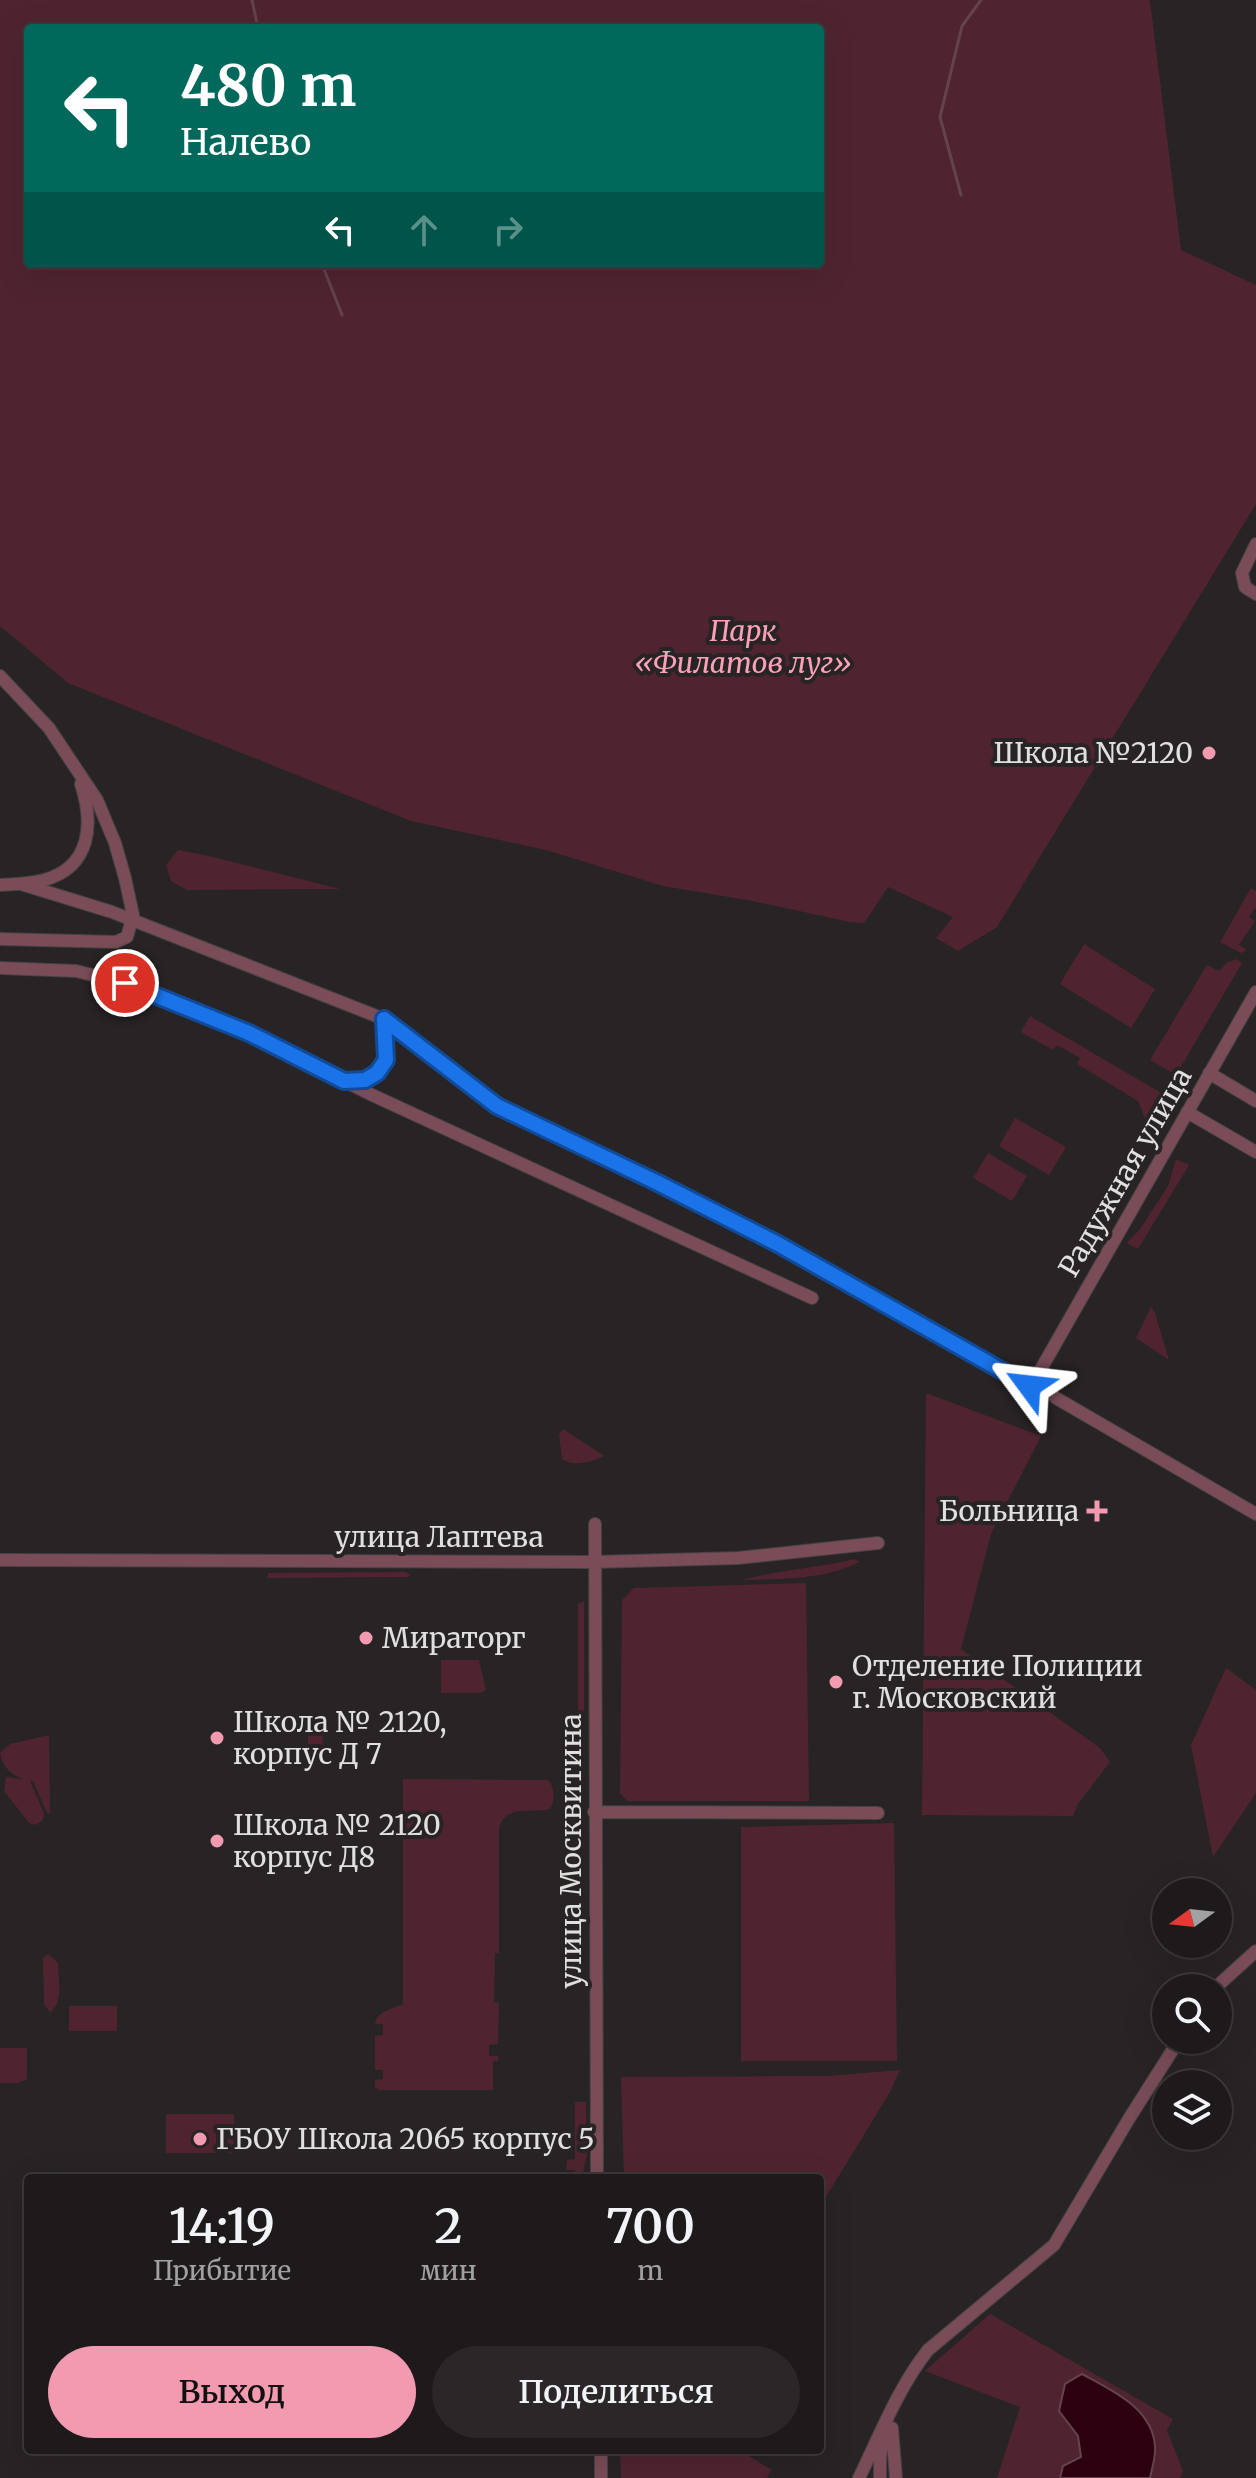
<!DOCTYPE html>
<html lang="ru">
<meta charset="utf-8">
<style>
body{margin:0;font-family:Merriweather,serif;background:#2b2728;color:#f1f3f6;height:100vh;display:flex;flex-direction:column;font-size:30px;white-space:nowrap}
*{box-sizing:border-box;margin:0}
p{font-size:26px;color:#a1a1a3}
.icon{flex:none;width:44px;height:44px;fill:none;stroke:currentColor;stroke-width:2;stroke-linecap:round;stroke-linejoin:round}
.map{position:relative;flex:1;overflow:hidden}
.panel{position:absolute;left:24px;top:2174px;width:800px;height:280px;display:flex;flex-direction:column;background:#1e1a1b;border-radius:8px;box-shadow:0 8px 32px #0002,0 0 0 2px #3c383a}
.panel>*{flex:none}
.guide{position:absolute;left:24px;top:24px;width:800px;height:244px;border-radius:8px;box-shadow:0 8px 32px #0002,0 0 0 2px #3c383a;background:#00695c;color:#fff;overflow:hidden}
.needle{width:52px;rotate:255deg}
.buttons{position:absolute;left:1152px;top:1878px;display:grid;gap:16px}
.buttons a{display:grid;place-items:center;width:80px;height:80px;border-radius:50%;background:#1e1a1b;box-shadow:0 8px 32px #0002,0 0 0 2px #3c383a;font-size:40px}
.pin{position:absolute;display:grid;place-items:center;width:68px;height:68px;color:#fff;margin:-34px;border:4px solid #fff;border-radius:50%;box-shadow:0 2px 8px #0007}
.me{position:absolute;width:88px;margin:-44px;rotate:300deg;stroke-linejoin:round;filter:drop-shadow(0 0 6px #0008)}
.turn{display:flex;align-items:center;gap:28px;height:168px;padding:0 24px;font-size:36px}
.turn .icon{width:104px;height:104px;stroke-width:2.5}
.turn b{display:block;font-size:56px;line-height:68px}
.lanes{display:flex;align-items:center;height:76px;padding:0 24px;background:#0003;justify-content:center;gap:40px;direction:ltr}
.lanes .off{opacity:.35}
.eta{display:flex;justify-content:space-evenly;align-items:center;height:136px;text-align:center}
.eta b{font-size:48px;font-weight:600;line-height:56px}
.primary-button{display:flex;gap:16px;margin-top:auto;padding:16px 24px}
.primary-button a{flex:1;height:92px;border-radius:48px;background:#f19ab0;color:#111;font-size:32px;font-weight:600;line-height:92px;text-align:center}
.primary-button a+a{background:#2b2728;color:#f1f3f6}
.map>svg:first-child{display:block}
</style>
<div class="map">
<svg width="1256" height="2478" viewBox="0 0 1256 2478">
<rect width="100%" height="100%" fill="#282324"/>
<path fill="#4f2430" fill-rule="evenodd" d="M0,0h1150l31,250 75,35v219l-259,423 -39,24 -22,-13 17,-21 -65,-30 -24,36 -14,-1 -97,-21 -90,-15 -117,-36 -135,-29 -343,-138 -68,-57zM28,28h792v236h-792z
M178,850l31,6 131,33 -153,1 -16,-9 -5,-16z
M1251,888l5,3v18h-2l-5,8 6,4 -16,24 8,5 -6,3 -21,-11z
M1084,944l71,45 -24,39 -71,-44z
M1236,959l6,4 -66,112 -26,-15 57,-95 12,6 9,-9z
M1030,1016l138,81 -18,34 -12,-30 -61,-37 3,-6 -23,-13 -4,5 -32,-18z
M1015,1118l51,29 -17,28 -50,-29z
M988,1153l39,23 -15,25 -39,-23z
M1176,1159l13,6 -51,84 -11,-6 13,-14 28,-43z
M1151,1307l4,6 14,47 -33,-22z
M926,1393l115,43 -50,98 -30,115 139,99 10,14 -32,42 -5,12 -151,-1z
M563,1429l41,27c-13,6 -30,11 -42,3l-3,-25z
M855,1559l4,3c-34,18 -79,17 -117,18 37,-10 75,-12 113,-21z
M406,1572l4,3 -2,2 -141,1 1,-5z
M806,1583l3,218h-182l-7,-8 2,-193 12,-12z
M584,1601v160l-6,5v-162z
M441,1660h38l7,30 -6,3h-39z
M1226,1668l30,22v103l-43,64 -22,-112z
M316,1715h6l1,48 -6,1 -9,-7v-33z
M49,1735l1,78h-3l-14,-32h-3l14,32 -1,7 -8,5 -6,-2 -25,-32 2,-14 16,2c-13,-6 -19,-12 -22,-26l10,-9z
M403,1779l145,1c7,7 7,21 2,29 -19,5 -43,-6 -51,19v125h-4l-1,49 5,1 -1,41 -9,1v11h9v5h-5v29h-114l-4,-3v-7l8,-1v-9h-8v-34l8,-1v-11h-8c2,-13 18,-15 28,-20z
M894,1823l3,238h-156v-234z
M48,1954l10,9c0,15 6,40 -8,49l-6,-7 -1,-47z
M69,2006h48v25h-48z
M0,2048h27v31l-9,4h-18z
M900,2070l-10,22 -70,115v-29h-196l-3,-101 207,-1z
M575,2102h11l1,52 -5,24h-7v-8h-9l1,-10 8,-1z
M166,2114h68v39h-68z
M990,2314l183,105 -6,11 16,41 -3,7h-183l23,-71 -95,-36z
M620,2450h119l33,20 -5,6 2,2h-148z"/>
<path fill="#2c000f" stroke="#63434d" stroke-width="2" d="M1082,2374c29,16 71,34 73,73 1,9 -3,21 -5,31h-90l3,-12 18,-9 -3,-21 -19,-25 6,-27z"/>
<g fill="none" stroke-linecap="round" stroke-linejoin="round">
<path stroke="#63434d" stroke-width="3" d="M252,0l6,28
M961,195l-21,-78 22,-91 19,-26
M322,264l20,51"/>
<defs>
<path id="minor" d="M1256,544l-14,29 3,14 11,7
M0,676l49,52 48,72 18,43 10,35 8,37 -6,22 -11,5 -116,-3
M21,884l91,28 272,107 113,87 159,76 122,62 251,142
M0,885c14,-1 30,-1 44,-5 47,-13 50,-56 37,-96
M0,968l76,3 49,12 124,50 121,61 442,204
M1256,992l-215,377 3,18 12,11 200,116
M1209,1073l47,28
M347,1081c44,-2 41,-27 37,-62
M1187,1112l69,40
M595,1524l2,654
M0,1560l594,2 144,-4 140,-15
M594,1812l284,1
M1215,1988l41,-37
M892,2428l4,50
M601,2478v-28
M859,2478c21,-43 39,-90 69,-128l126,-105 76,-128 49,-77
M880,2478v-23l5,-19"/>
</defs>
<use href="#minor" stroke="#464142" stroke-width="14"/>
<use href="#minor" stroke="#794c58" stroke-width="12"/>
</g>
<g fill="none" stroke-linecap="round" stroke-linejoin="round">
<defs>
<path id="route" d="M125,983l124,50 95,48 21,-1 12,-7 9,-13 -2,-41 113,87 159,76 122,62 251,142"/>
</defs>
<use href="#route" stroke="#114b97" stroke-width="20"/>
<use href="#route" stroke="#1a73e8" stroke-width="14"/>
</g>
<g fill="#f19ab0" stroke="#282324" stroke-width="3">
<circle cx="1209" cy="753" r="8"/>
<path d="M1093 1499h8v8h8v8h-8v8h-8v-8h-8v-8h8z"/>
<circle cx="366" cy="1638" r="8"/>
<circle cx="836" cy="1682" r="8"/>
<circle cx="217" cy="1738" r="8"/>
<circle cx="217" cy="1841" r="8"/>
<circle cx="200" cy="2139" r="8"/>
</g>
<g text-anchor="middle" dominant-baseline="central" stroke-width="8" stroke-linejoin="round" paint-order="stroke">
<g font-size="28" font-style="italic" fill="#faa1b8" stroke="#282324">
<text x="743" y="631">Парк<tspan x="743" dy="32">«Филатов луг»</tspan></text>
</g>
<g font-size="28" fill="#e2dfdf" stroke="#282324" text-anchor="start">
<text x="1193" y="753" text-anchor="end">Школа №2120</text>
<text x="1079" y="1511" text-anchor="end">Больница</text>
<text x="382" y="1638">Мираторг</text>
<text x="852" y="1666">Отделение Полиции<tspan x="852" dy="32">г. Московский</tspan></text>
<text x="233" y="1722">Школа № 2120,<tspan x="233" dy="32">корпус Д 7</tspan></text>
<text x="233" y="1825">Школа № 2120<tspan x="233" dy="32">корпус Д8</tspan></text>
<text x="216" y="2139">ГБОУ Школа 2065 корпус 5</text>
</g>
<g font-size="28" fill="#e2dfdf" stroke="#282324">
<text transform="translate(1125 1172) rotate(-60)">Радужная улица</text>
<text x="439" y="1537">улица Лаптева</text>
<text transform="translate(571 1851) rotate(-90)">улица Москвитина</text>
</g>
</g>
</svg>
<div class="buttons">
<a><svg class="needle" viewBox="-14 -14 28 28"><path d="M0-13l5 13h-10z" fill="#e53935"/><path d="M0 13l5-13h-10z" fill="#a1a1a3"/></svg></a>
<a><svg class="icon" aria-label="search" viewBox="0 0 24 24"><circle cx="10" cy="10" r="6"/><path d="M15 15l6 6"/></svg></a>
<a><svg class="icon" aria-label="layers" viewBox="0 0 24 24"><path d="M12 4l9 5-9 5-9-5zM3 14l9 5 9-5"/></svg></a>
</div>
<div class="pin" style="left:125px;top:983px;background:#d93025"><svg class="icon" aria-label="arrive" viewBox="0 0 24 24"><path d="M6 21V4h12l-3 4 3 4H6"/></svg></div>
<svg class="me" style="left:1029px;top:1386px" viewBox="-20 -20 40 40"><path d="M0-17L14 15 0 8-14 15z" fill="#1a73e8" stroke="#fff" stroke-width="4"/></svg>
<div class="guide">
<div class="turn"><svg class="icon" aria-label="left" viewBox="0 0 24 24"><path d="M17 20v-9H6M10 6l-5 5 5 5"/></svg><div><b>480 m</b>Налево</div></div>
<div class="lanes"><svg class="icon" aria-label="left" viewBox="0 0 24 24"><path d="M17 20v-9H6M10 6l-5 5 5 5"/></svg><svg class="icon off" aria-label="ahead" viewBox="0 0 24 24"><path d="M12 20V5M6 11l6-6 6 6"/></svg><svg class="icon off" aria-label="right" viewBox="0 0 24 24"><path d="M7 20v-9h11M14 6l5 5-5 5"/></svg></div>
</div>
<section class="panel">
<div class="eta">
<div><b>14:19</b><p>Прибытие</p></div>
<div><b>2</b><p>мин</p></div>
<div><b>700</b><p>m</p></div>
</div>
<div class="primary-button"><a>Выход</a><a>Поделиться</a></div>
</section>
</div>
